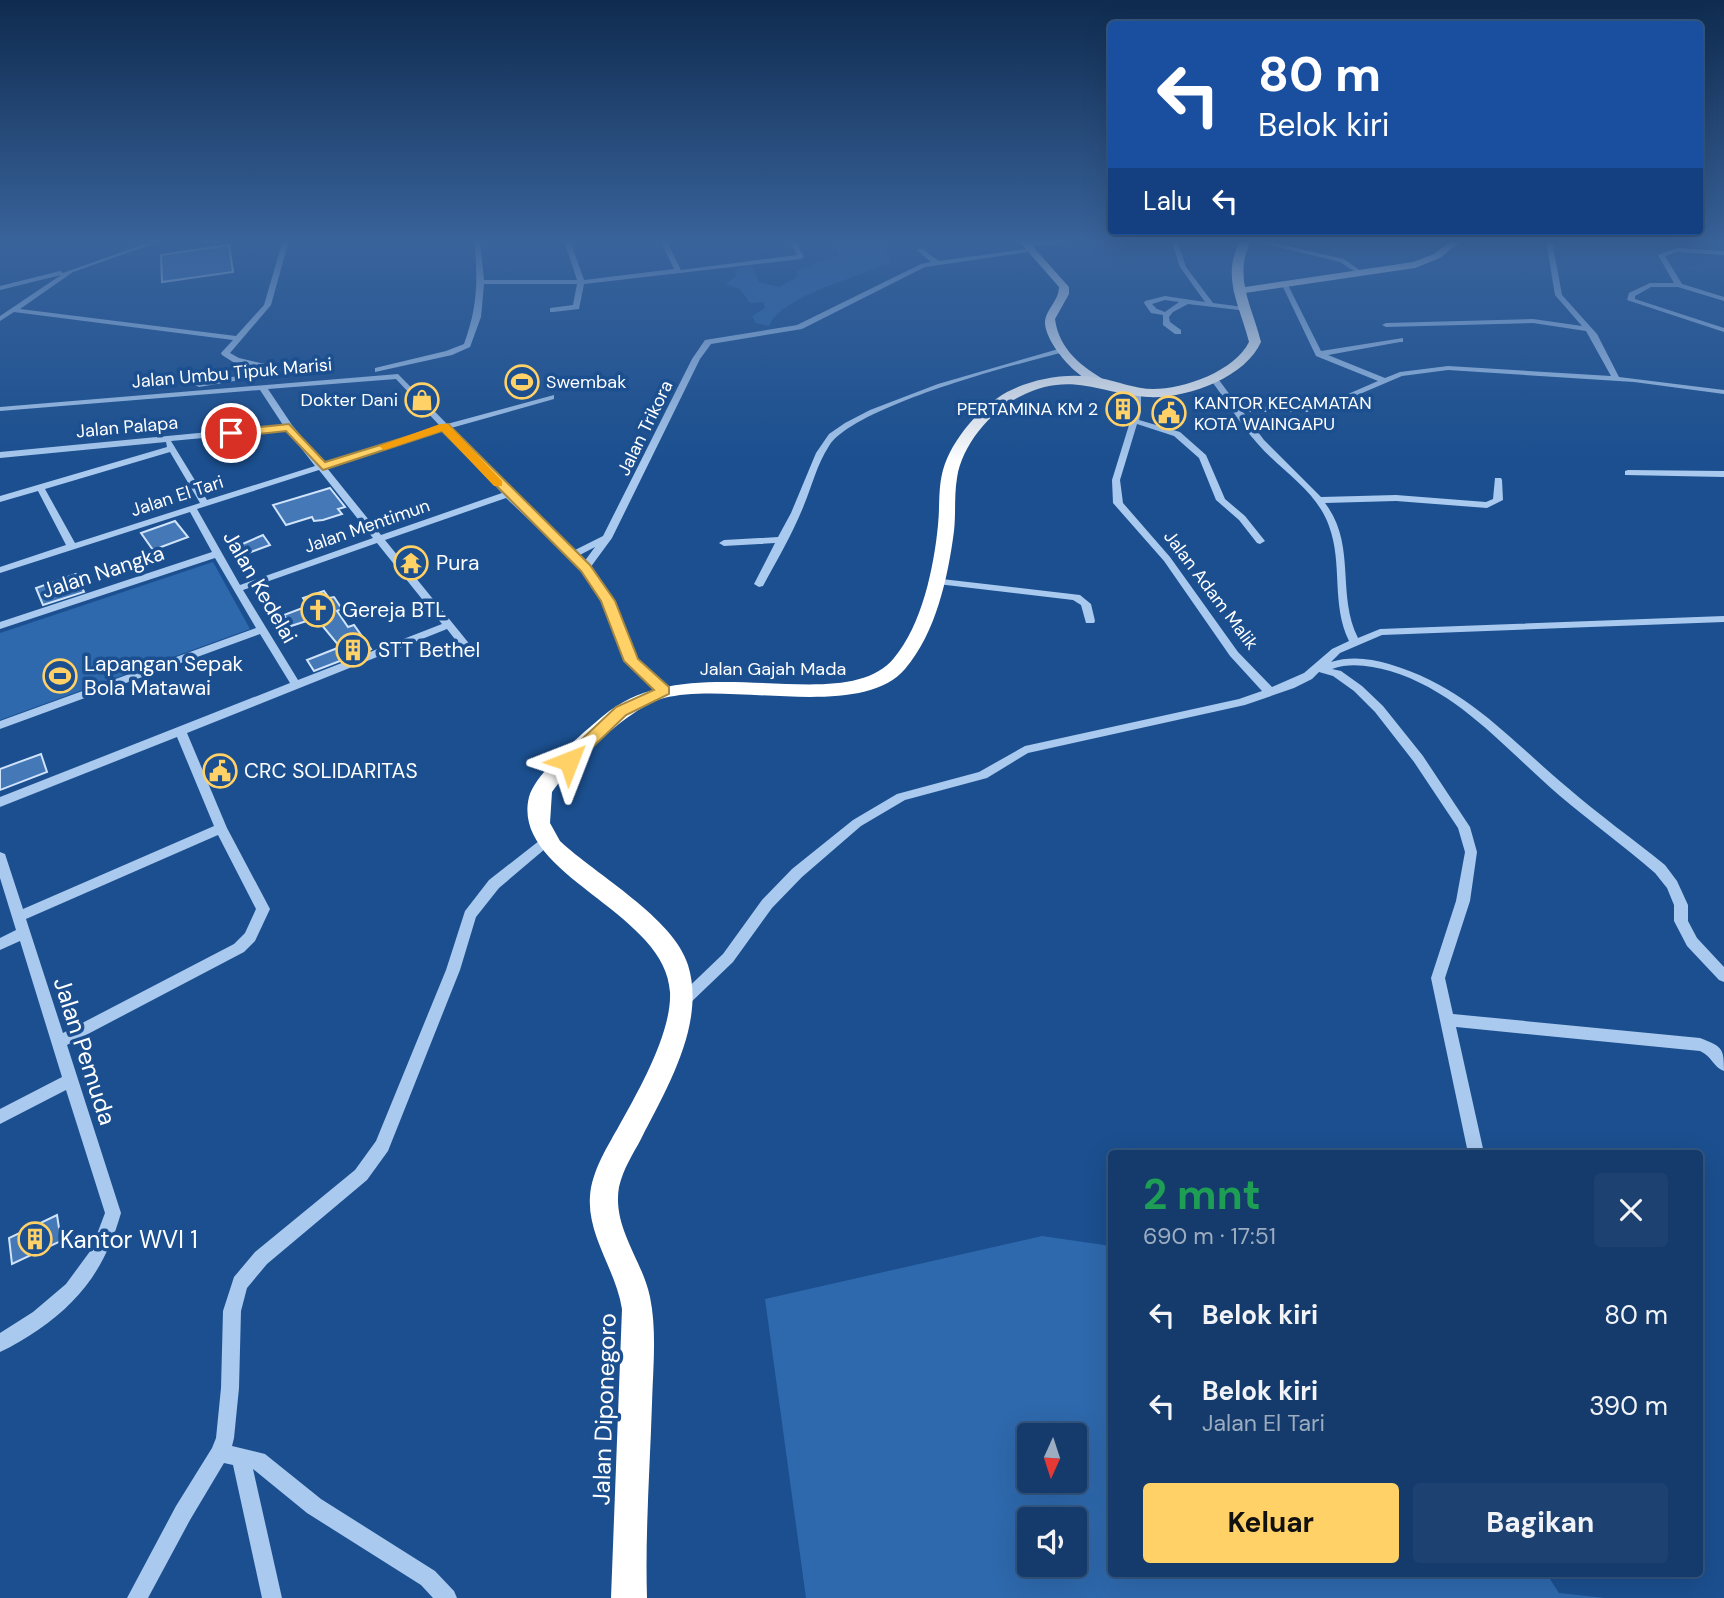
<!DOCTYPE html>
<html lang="id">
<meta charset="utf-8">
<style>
body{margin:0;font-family:"DM Sans",sans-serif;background:#1d4271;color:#f1f3f6;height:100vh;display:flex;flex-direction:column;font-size:26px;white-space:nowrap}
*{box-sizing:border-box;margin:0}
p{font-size:23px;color:#9dadc1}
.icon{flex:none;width:38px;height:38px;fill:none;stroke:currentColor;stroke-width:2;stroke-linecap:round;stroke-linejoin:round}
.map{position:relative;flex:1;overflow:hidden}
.details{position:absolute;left:1108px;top:1150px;width:595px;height:427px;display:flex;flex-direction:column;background:#143b6b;border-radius:7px;box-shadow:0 7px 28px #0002,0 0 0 2px #33557e}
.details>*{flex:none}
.guide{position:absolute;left:1108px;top:21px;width:595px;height:214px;border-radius:7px;box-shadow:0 7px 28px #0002,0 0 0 2px #33557e;background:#1a4fa0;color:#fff;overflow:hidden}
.needle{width:46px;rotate:183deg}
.fabs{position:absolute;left:1017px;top:1423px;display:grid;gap:14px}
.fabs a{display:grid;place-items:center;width:70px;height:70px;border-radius:7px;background:#143b6b;box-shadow:0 7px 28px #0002,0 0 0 2px #33557e;font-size:35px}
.pin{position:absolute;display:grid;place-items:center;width:60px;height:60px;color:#fff;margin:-30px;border:4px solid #fff;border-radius:50%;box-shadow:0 2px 7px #0007}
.me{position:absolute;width:77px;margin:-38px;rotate:45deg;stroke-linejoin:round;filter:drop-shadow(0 0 5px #0008)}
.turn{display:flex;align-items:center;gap:24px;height:147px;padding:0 35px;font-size:32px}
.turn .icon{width:91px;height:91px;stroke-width:2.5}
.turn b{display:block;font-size:49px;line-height:60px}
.then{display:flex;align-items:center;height:66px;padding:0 35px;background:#0003;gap:14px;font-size:26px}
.round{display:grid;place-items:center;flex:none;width:74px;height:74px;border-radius:7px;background:#1d4271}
.overview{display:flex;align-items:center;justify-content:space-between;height:119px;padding:0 35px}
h1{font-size:42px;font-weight:700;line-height:52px;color:#1e9e55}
.action{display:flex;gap:14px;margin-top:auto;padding:14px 35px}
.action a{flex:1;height:80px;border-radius:7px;background:#ffd166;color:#111;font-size:28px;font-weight:700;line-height:80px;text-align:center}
.action a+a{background:#1d4271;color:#f1f3f6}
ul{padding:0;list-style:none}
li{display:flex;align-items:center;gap:21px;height:91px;padding:0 35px}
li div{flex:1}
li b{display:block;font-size:26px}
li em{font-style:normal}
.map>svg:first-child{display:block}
</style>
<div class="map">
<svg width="1724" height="1598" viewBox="0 0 1724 1598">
<rect width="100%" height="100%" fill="#1b4f8f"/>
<path fill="#2e69ad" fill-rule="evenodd" d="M823,240h60l-2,7 10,15c-31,15 -109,33 -122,64l-13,-3 -4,-7 13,-8 -2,-6 -13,1 -10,-14 -14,-5 10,-8 1,-8 15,-3 7,17 20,5 18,-10 -1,-7 43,-14 -6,-12z
M213,562l37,67 -250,91v-87z
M1042,1236l69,10v327h435l13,20 46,5h-799l-41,-299zM1029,1435h45v45h-45zM1029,1519h45v45h-45z"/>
<path fill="#4478b7" stroke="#cfe3fa" stroke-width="2" d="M229,245l4,27 -71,10 -1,-27z
M330,488l15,19 -7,2 4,5 -19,6 -9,1 -2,-4 -26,8 -13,-20z
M175,521l13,16 -35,13 -12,-17z
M263,535l7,10 -27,10 -5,-9z
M76,574l8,18 -41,13 -7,-17z
M324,591l5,7 5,-1 8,12 -5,2 11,16 6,-2 17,24 -57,22 -7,-11 33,-13 -24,-29 -25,8 -7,-11 24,-9 -5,-8z
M41,754l6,18 -47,18v-21z
M225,760l9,13 -20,10 -9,-14z
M57,1215l4,26 -49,23 -3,-26z"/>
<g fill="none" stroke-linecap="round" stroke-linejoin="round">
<path fill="#a9c9ee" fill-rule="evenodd" d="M156,240h8l-91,32 -53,37 216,27 28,-31 19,-65h6l-18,65 -41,48 9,5 30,7v7l-11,5 -59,10 -4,-2 1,-2 60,-10 6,-5 -29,-6 -11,-7 -1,-2 12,-13 -219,-28 -14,9v-5l61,-41 -61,15v-4l60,-15 3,2z
M474,240h6l4,40h93l-13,-40h6l14,40 90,-11 -14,-29h6l15,30 116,-15 -8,-15h6l9,17 -3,2 -217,25 -5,25 -26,3h-3v-4l23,-3 4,-21h-93l-3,33 -11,30 -18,8 -77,17v-4l71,-17 18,-7c14,-38 14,-65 10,-104z
M1053,240h21l-3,2 -44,4 -3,-2z
M1107,240h10l-3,2z
M1171,240h6l9,27 27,36 31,4h3v4l-59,-7 -15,8 -4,5 1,5 11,8v4h-6l-12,-9v-10l-12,-2 -7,-10 1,-2 20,-5 40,6 -25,-35zM1165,300l14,2 -14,10 -8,-3 -5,-5z
M1250,240h10l84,19 21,15 -5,1 -20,-13z
M1546,240h6l10,55 35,39 22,43 105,13v4l-90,-12 -186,-12 -46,6 -75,32 -20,4h-64l21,28 57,57 75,-2 90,7 7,-3 2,-21h6l1,2 1,20 -16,8 -91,-7 -71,2c32,42 11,91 33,135l22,-9 344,-13v6l-342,13 -42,18 -9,9c18,-6 39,-4 58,2 78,23 119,74 179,124 31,27 65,51 97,77l12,16 11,24v16l9,17 27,29v15l-5,-2 -32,-34 -13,-25v-16l-7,-17 -12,-15c-31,-27 -64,-51 -95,-77 -54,-46 -100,-104 -170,-125 -19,-5 -39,-9 -58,-2l9,2 21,15 21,20 40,50 47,71 7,25 -7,49 -25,77 8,36 247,24c22,9 24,9 24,33 -11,-4 -12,-15 -24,-20l-244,-24 28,126h-16l-37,-175 25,-77 9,-49 -7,-24 -44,-66 -39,-50 -21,-21 -21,-15 -14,-4 -7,7 -18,9 -49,17 -217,48 -41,25 -82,22 -44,26 -59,51 -30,31 -39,54 -47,45 -5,2 -5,-2 -2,-4 2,-4 47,-45 39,-54 30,-31 61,-49 44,-26 82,-22 46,-26 214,-47 23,-8 -32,-35 -66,-95 -51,-58 -1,-23 21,-68 1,-23 7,2v21l-2,8 41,12 26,23 19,44 20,17 20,25 -5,3 -3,-1 -18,-23 -23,-20 -17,-42 -25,-22 -37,-12 -17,56 3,23 47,54 68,95 34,35 32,-14 28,-24 17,-8c-18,-37 -6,-77 -20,-115 -12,-35 -48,-55 -72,-83 -18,-20 -31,-44 -48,-65l7,-2 23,31 68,1 18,-4 53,-23 -62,-25 -34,-71 3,-2 3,2 33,66 82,-13v4h-3l-72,13 57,23 15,-6 48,-6 163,10 -25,-45 -53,-8 -147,4 -4,-2 4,-2 147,-4 49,7 -27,-31z
M1033,248l3,2 -1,1 -110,16 -123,62 -91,15 -11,15 -88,179 -22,30 23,33 23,58 32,29 2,3 -2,3h-8l-34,-33 -23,-60 -21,-31 -76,-72 -121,42 91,112 1,2 -1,2h-8l-21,-27 -260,104 40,95 43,81 -15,32 -11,11 -177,93 54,168c-15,52 -38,86 -83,117 -12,8 -25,16 -38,22v-19l33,-21 33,-28 25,-34 14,-37 -39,-123 -66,34v-15l62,-32 -42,-136 -20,9v-12l16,-8 -16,-52v-26l5,2 1,3 17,52 191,-83 -37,-89 -177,70v-10l290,-114 -30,-49 -260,95v-8l256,-93 -41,-70 -215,71v-7l212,-70 -22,-40 -190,61v-6l66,-22 -28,-54 -38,11v-6l167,-49 -1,-5 -166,16v-6l283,-27 -23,-35 -260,21v-4l398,-33 49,50 107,-29v4l-103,29 60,64 62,59 30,-15 89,-177 13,-19 92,-15 124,-61 10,-2 -13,-11v-2h4l17,12zM396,379l44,47 -117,37 -31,-38 -24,-36zM287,430l28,36 -108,34 -36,-59zM444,430l58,63 -121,42 -54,-67zM170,452l30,51 -125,40 -30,-54zM319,470l54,68 -133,47 -43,-76zM377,543l65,81 -144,56 -55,-90zM595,547l-11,15 -6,-6zM218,835l38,74 -11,24 -11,11 -171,89 -37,-114z
M1677,248l47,3v4l-47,-3 -12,4 17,28 42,13v4l-46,-14h-27l-16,9v3l89,29v4l-97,-32 2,-7 21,-10h24l-16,-28z
M1062,348l4,2 -1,2c-50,12 -210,54 -236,94 -12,18 -17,40 -25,59 -11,28 -27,55 -41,81l-4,1 -5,-3 21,-41 -51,3 -5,-3 5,-3 54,-3 13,-24 25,-60 13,-19 16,-11 25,-13 68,-26z
M1628,470l96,1v6l-99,-2v-4z
M933,578l147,17 11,9 4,17 -1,2h-8l-5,-18 -8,-5 -144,-17v-4z
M548,835l4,2 2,3 -2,3 -53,45 -23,29 -16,53 -72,181 -21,29 -100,84 -20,24 -6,23 -2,77 -5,50 -2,8 33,8 56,45 114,72 19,20 3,7h-24l-12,-13 -114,-72 -54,-44 29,129h-20l-29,-133 -9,-2 -34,57 -42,78h-21l49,-92 36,-58 4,-10 5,-50 2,-77 11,-34 21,-25 100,-82 21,-29 70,-171 19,-59 24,-31 55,-43z"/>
<path fill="#f0f6ff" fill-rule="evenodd" d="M1018,240h9l42,47v7l-14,25c4,31 27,48 53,63v4c-23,3 -62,-40 -63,-63 0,-13 14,-22 14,-36z
M1452,240h11l-23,18 -25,10 -177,26 -5,-3 5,-3 175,-26 21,-8z"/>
<path fill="#fff" fill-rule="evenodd" d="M1241,240h11c-20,35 0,66 9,102 -16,36 -75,57 -113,55 -49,-3 -77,-27 -129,0 -29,15 -57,48 -62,81 -3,18 -1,36 -3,53 -6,46 -18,102 -49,138 -44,52 -176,12 -241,29 -34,9 -91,64 -112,94l-2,31 10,18c36,34 114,77 128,124 18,58 -21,123 -47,174 -8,15 -18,30 -22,48 -7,40 23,72 31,110 7,34 3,72 2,106 -2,65 -7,130 -5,195h-36l11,-289c-6,-39 -35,-73 -32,-113 2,-26 18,-50 30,-72 19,-34 52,-92 50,-132 -4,-81 -160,-117 -141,-195 6,-24 54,-64 74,-81 85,-73 240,4 291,-58 28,-33 40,-91 44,-133 2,-19 0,-37 5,-55 9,-31 37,-63 64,-78 27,-14 62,-20 92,-14 18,3 36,11 54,11 31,0 82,-18 96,-47 -9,-36 -29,-67 -8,-102z"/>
</g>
<linearGradient id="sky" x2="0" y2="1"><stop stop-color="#0f2b4f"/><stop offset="0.52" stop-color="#39639b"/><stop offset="1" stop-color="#39639b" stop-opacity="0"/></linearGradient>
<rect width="1724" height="463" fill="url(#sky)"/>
<path fill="#ffd166" stroke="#a68842" stroke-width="2" d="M289,424l36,38 123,-38 142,141 25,36 23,58 31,28v7l-43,21 -52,50h-11v-8l53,-50 38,-17 -30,-29 -23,-60 -20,-30 -139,-140 -119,39 -37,-39 -55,6 -6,-4 6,-3z"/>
<path fill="#f59e0b" d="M440,424h8l54,57v5h-8l-52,-55 -58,19 -5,-4z"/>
<defs>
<symbol id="stadium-ring" viewBox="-11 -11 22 22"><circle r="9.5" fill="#1b4f8f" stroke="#ffd166" stroke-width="1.5"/><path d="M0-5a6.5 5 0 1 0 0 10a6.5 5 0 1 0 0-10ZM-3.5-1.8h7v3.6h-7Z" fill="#ffd166"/></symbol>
<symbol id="shop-ring" viewBox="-11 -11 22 22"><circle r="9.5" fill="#1b4f8f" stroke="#ffd166" stroke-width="1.5"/><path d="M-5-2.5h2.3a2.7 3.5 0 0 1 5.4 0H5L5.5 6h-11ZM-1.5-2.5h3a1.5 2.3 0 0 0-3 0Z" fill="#ffd166"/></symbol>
<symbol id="building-ring" viewBox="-11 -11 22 22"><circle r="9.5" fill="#1b4f8f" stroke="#ffd166" stroke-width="1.5"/><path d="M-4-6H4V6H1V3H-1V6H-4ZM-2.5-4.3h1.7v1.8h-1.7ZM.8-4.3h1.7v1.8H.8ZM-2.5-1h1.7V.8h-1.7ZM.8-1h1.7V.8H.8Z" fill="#ffd166"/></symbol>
<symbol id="civic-ring" viewBox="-11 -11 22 22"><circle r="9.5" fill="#1b4f8f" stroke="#ffd166" stroke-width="1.5"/><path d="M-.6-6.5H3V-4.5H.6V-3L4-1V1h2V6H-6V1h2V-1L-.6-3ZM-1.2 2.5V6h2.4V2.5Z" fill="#ffd166"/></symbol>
<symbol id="temple-ring" viewBox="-11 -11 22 22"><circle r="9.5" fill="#1b4f8f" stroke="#ffd166" stroke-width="1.5"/><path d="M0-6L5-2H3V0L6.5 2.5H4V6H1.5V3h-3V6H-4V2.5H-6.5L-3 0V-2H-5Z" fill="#ffd166"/></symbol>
<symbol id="church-ring" viewBox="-11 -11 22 22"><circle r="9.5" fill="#1b4f8f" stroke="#ffd166" stroke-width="1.5"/><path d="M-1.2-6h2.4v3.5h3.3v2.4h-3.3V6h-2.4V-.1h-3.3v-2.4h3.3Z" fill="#ffd166"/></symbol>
</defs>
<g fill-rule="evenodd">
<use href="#stadium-ring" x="503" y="363" width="38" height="38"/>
<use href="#shop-ring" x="403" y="381" width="38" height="38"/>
<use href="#building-ring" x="1104" y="390" width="38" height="38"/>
<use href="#civic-ring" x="1150" y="394" width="38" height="38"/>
<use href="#temple-ring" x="392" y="544" width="38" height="38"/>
<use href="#church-ring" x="299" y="591" width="38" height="38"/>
<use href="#building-ring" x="334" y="631" width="38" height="38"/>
<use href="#stadium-ring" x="41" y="657" width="38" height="38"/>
<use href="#civic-ring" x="201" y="752" width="38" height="38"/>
<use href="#building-ring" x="16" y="1220" width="38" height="38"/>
</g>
<g text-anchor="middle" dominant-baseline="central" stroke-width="7" stroke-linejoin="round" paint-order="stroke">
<g font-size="18" fill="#fff" stroke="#1b4f8f">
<text transform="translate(232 373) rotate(-5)">Jalan Umbu Tipuk Marisi</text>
<text transform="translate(127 427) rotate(-5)">Jalan Palapa</text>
<text transform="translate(645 428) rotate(-64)">Jalan Trikora</text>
<text transform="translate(177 496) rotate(-18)">Jalan El Tari</text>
<text transform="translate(367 526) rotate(-19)">Jalan Mentimun</text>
<text transform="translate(1211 590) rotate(53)">Jalan Adam Malik</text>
<text x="773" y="669">Jalan Gajah Mada</text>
</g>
<g font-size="18" fill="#fff" stroke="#1b4f8f" text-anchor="start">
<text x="546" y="382">Swembak</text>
<text x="398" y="400" text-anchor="end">Dokter Dani</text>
<text x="1194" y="403">KANTOR KECAMATAN<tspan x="1194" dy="21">KOTA WAINGAPU</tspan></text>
<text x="1098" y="409" text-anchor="end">PERTAMINA KM 2</text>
</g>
<g font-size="21" fill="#fff" stroke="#1b4f8f" text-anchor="start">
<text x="436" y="563">Pura</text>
<text x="342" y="610">Gereja BTL</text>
<text x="378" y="650">STT Bethel</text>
<text x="84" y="664">Lapangan Sepak<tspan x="84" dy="24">Bola Matawai</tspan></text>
<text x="244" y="771">CRC SOLIDARITAS</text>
</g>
<g font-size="21" fill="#fff" stroke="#1b4f8f">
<text transform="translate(103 572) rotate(-18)">Jalan Nangka</text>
<text transform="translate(260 587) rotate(60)">Jalan Kedelai</text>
</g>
<g font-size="24" fill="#fff" stroke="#1b4f8f">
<text transform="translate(85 1051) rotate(72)">Jalan Pemuda</text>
<text transform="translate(604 1409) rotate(-88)">Jalan Diponegoro</text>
</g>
<g font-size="24" fill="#fff" stroke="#1b4f8f" text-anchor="start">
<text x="60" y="1239">Kantor WVI 1</text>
</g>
</g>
</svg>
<div class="fabs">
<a><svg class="needle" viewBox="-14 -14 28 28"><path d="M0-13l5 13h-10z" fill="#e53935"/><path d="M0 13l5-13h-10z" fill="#9dadc1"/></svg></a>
<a><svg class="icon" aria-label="sound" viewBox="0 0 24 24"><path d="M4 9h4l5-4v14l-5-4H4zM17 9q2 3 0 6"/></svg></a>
</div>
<div class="pin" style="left:231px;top:433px;background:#d93025"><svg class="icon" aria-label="arrive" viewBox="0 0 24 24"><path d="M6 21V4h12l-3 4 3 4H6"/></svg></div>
<svg class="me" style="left:569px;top:761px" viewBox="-20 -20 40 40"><path d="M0-17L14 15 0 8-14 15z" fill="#ffd166" stroke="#fff" stroke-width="4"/></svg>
<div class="guide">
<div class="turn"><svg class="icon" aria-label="left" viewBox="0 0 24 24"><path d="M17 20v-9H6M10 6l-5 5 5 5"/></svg><div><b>80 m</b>Belok kiri</div></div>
<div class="then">Lalu<svg class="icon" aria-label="left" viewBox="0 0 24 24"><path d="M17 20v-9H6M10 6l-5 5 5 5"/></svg></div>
</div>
<section class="details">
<div class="overview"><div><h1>2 mnt</h1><p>690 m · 17:51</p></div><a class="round"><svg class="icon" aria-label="close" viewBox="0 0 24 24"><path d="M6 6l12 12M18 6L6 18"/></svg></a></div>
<ul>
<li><svg class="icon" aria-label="left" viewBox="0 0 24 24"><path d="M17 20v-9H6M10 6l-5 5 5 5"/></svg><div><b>Belok kiri</b></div><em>80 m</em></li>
<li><svg class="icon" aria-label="left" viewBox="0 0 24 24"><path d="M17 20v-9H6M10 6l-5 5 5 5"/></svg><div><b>Belok kiri</b><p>Jalan El Tari</p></div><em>390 m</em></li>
</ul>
<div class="action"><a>Keluar</a><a>Bagikan</a></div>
</section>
</div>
